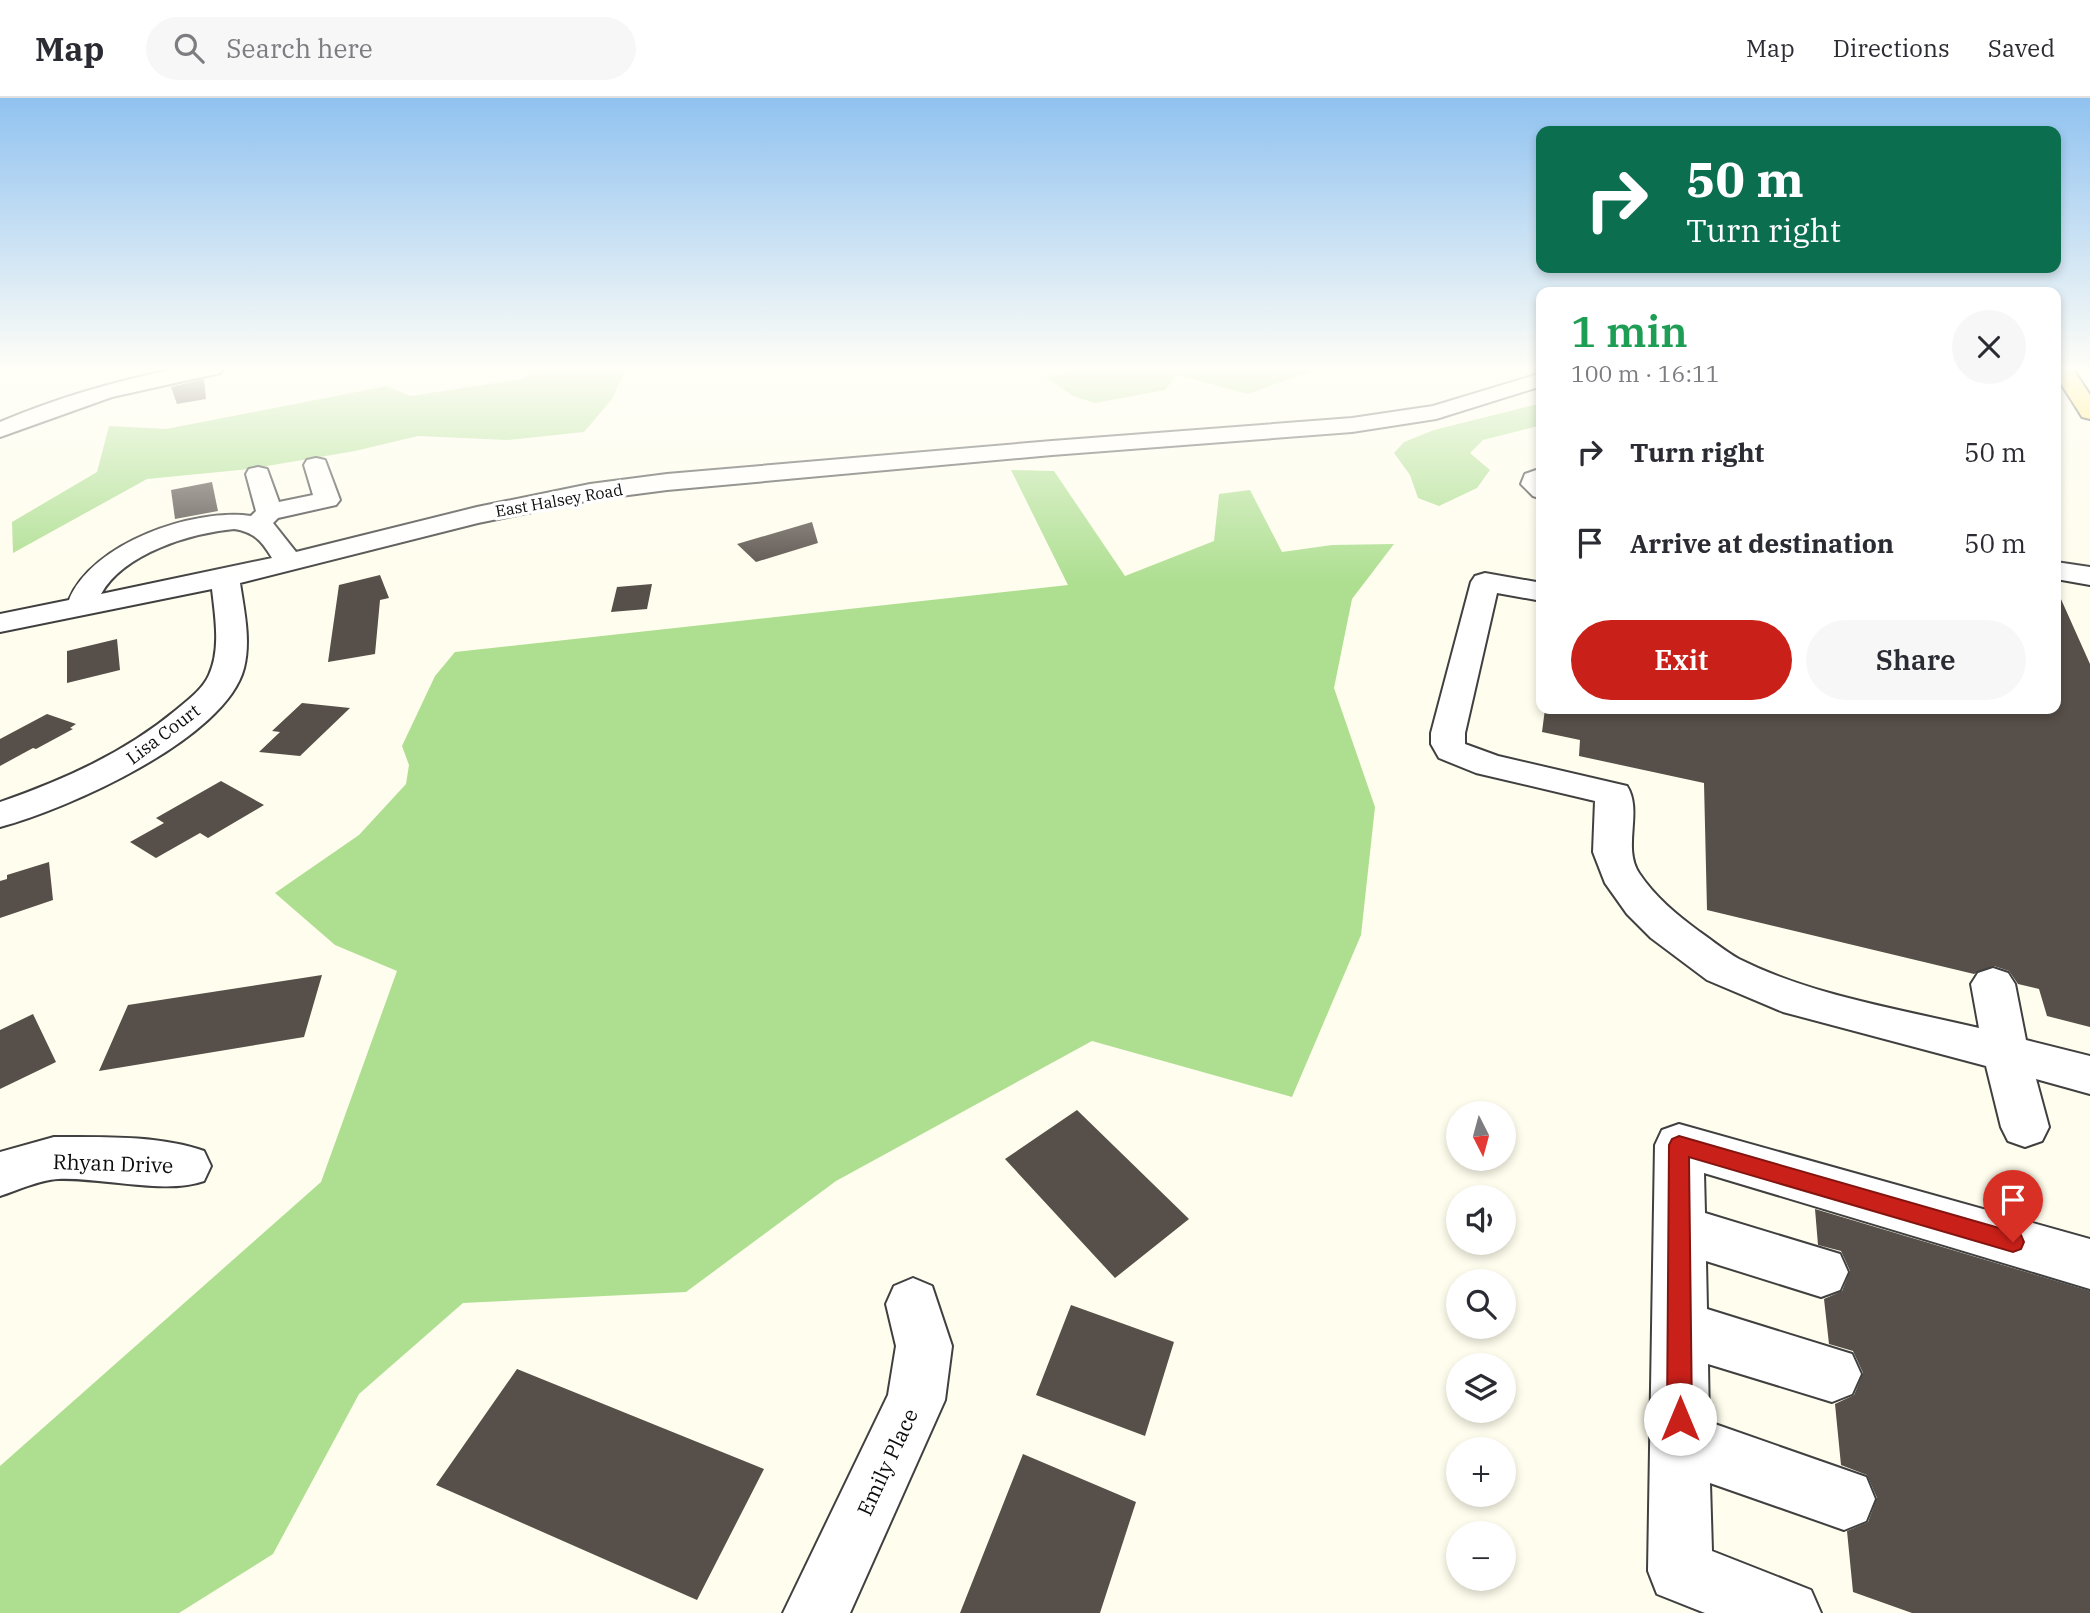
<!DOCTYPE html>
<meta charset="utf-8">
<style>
body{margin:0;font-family:"IBM Plex Serif",serif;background:#f7f7f7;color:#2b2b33;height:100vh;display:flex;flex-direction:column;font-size:26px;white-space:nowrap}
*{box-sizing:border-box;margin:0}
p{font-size:23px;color:#7c7c81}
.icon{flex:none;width:38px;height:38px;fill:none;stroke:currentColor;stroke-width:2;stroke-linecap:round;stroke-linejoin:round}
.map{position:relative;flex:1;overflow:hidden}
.details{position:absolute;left:1536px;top:189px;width:525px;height:427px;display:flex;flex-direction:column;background:#fff;border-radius:14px;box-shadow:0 4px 10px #0003}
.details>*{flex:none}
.hud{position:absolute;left:1536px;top:28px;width:525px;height:147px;border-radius:14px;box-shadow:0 4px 10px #0003;background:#0b6e4f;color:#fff;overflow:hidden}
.needle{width:46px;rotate:174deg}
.controls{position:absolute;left:1446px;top:1003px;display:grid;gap:14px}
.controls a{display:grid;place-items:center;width:70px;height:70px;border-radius:50%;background:#fff;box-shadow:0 4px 10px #0003;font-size:35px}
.pin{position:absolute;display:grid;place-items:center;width:60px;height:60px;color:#fff;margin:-72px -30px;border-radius:50% 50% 50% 0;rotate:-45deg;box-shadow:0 0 7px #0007}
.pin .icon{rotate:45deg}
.me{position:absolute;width:77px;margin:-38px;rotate:0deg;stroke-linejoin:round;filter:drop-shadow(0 0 5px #0008)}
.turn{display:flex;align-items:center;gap:24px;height:147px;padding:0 35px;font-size:32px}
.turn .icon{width:91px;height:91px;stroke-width:2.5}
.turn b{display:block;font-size:49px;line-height:60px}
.round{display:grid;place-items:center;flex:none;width:74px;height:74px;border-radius:37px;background:#f7f7f7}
.summary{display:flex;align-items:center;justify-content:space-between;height:119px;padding:0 35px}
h1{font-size:42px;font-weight:600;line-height:52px;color:#1e9e55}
.button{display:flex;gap:14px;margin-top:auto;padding:14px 35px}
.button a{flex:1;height:80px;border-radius:42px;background:#c92019;color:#fff;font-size:28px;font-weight:600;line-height:80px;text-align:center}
.button a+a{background:#f7f7f7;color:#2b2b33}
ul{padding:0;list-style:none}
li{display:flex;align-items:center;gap:21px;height:91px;padding:0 35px}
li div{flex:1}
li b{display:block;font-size:26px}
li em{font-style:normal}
header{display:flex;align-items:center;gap:42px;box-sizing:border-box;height:98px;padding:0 35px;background:#fff;border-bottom:2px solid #e1e1e2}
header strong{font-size:33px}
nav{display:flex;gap:38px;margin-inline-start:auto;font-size:24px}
.search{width:490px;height:63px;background:#f7f7f7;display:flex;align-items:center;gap:18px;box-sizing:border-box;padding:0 24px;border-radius:38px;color:#7c7c81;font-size:26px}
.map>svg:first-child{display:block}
</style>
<header>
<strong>Map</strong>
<div class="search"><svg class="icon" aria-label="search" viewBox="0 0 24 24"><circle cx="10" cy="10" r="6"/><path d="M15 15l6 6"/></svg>Search here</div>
<nav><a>Map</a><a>Directions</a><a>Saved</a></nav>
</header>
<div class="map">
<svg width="2090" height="1515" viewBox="0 0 2090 1515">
<rect width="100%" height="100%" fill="#fffded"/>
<path fill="#aedf91" d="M537,271h89l-14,30 -28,33 -77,8 -89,-4 -63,15 -105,18 -103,10 -134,74 -1,-31 85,-50 12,-46 57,3 221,-43 23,10 111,-17z
M1083,271h225l1,3 -61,22 -71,-19 -12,15 -70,13 -22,-7 -28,-19z
M1542,305v22l-59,15 -13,13 20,17 -13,18 -38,18 -21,-8 -8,-23 -16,-22 10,-11 30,-12z
M1011,372l43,1 71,105 89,-35 5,-47 31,-4 32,62 50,-7 62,-1 -42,55 -18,89 41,119 -14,128 -69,162 -200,-56 -256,140 -150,111 -223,11 -104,91 -86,160 -94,59h-179v-147l321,-284 76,-211 -62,-26 -60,-52 84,-58 47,-51 3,-19 -7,-19 33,-70 20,-24 613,-67z"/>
<path fill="#574f49" d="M204,281l2,20 -29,5 -6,-17z
M212,384l6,29 -43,8 -4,-29z
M812,424l6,21 -62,19 -19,-18z
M380,477l9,23 -9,2 -5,54 -47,8 11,-77z
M652,486l-5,25 -36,3 6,-25z
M2056,490l34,76v363l-43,-11 -8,-27 -21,-5 -9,-13 -15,-5 -20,8 -267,-64 -3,-127 -125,-27 1,-16 -38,-8 3,-23h511z
M117,541l3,31 -53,13v-32z
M302,605l48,5 -50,48 -41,-4 21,-20 -8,-1z
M47,616l29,10 -6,4 3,1 -37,20 -3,-1 -33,18v-27z
M221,683l43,24 -56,33 -8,-5 -44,25 -26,-16 34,-19 -8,-5z
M49,764l4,38 -53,18v-37l7,-2v-4z
M322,877l-18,62 -205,34 29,-66z
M33,916l23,48 -56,27v-59z
M1077,1012l112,109 -74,59 -110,-119z
M1815,1111l275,82v322h-178l-59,-21 -6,-61 21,-9 9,-24 -10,-23 -26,-10 -6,-61 19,-9 9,-22 -10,-22 -24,-7 -5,-45 18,-8 8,-20 -9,-20 -23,-6z
M1071,1207l103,37 -29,94 -109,-41z
M517,1271l247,100 -67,131 -261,-115z
M1023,1356l113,48 -36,111h-140z"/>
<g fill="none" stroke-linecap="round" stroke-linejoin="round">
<defs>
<path id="minor" d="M175,271h48l-3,4 -108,24 -112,40v-15c57,-24 115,-41 175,-53z
M1542,275v13l-106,33 -84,13 -300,23 -385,35 -77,10 -112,23 -238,60c4,27 11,57 4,85 -18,71 -179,142 -244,159v-25c64,-22 124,-49 176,-92 12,-10 27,-21 33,-35 12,-26 6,-59 3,-86l-212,43v-18l69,-14c23,-57 125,-92 182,-84l5,-5 -10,-37 3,-5 9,-2 9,2 12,33 34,-7 -9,-30 3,-5 9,-2 9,2 15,40 -4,5 -58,13 -5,5 23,29 181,-45 113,-23 77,-10 385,-33 300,-23 81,-12zM234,431c20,3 28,12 38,29l-171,36c23,-41 90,-61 133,-65z
M1542,370v31l-9,-3 -12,-12 4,-10z
M2056,464l34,5v18l-34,-6z
M1485,475l57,10v18l-45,-8 -32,140v11l33,12 129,30c16,25 -5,61 12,87 16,24 38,42 61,59 13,9 26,20 39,27 74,37 160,50 240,69l-8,-44 7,-11 15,-5 15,5 7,11 11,56 64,16v38l-54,-15 13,48 -7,14 -17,6 -17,-6 -7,-14 -15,-61 -203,-54 -76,-32 -56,-42 -24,-24 -22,-31 -12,-31 2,-51 -119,-28 -37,-15 -8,-14v-11l40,-151 4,-6z
M1679,1026l411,115v50l-386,-116 1,40 135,41 8,18 -8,18 -19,7 -115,-36 1,48 145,45 9,20 -9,20 -20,8 -124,-38 1,58 157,55 9,22 -9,22 -22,9 -134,-47 2,68 99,39 10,23h-116l-48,-19 -9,-23 7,-426 7,-15z
M54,1039c46,0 106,-2 150,14l7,15 -7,15c-39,14 -103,-4 -146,-2 -19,1 -40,11 -58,17v-44z
M913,1180l19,8 20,60 -7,54 -95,213h-67l105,-218 8,-49 -10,-42 8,-18z"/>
<path id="major" d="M2056,271h17l17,26v24l-8,-2 -3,-5 -23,-36z"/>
</defs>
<use href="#minor" stroke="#404040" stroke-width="4"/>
<use href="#major" stroke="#1e1e1e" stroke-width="4"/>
<use href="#minor" fill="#fff" fill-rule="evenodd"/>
<use href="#major" fill="#ffe55d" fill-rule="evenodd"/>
</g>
<linearGradient id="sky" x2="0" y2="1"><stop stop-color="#90c2f0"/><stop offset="0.56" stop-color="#fffef7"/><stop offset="1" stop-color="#fffef7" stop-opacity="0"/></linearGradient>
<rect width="2090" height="483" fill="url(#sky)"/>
<path fill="#c92019" stroke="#831510" stroke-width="2" d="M1679,1038l334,96 8,3 3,7 -3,7 -8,3 -324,-95 3,262 -4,9 -8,3 -9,-3 -4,-9 2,-274 3,-6z"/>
<g text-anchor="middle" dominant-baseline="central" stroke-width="7" stroke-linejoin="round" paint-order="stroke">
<g font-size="16" fill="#0d0d0d" stroke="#fff">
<text transform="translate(559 402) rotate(-10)">East Halsey Road</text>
</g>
<g font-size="18" fill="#0d0d0d" stroke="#fff">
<text transform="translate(163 636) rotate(-37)">Lisa Court</text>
</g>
<g font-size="21" fill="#0d0d0d" stroke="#fff">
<text transform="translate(113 1065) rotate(2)">Rhyan Drive</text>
<text transform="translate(887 1364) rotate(-65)">Emily Place</text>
</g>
</g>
</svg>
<div class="controls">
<a><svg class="needle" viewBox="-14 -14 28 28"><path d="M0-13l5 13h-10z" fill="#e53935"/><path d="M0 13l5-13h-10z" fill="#7c7c81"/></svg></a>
<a><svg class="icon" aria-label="sound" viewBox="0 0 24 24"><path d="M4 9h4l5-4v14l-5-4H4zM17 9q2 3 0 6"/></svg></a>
<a><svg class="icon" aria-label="search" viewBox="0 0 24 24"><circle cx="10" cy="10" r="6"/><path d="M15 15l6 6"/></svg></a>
<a><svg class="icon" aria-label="layers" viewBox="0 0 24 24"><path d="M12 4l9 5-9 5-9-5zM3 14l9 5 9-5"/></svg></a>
<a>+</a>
<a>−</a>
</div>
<div class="pin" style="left:2013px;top:1144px;background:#d93025"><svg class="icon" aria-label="arrive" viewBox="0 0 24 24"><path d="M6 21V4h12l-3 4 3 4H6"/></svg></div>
<svg class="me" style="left:1680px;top:1321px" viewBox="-20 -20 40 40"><circle r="19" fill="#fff"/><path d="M0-13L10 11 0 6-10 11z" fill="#c92019"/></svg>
<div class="hud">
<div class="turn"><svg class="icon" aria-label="right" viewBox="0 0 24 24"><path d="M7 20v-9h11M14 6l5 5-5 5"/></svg><div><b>50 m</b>Turn right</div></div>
</div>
<section class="details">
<div class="summary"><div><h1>1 min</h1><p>100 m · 16:11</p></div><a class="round"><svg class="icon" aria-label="close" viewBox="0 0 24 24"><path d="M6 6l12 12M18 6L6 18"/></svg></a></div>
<ul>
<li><svg class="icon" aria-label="right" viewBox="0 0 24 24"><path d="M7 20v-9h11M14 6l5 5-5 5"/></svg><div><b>Turn right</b></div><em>50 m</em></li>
<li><svg class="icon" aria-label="arrive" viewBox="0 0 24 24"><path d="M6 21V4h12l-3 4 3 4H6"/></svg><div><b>Arrive at destination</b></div><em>50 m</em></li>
</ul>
<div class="button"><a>Exit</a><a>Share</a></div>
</section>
</div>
